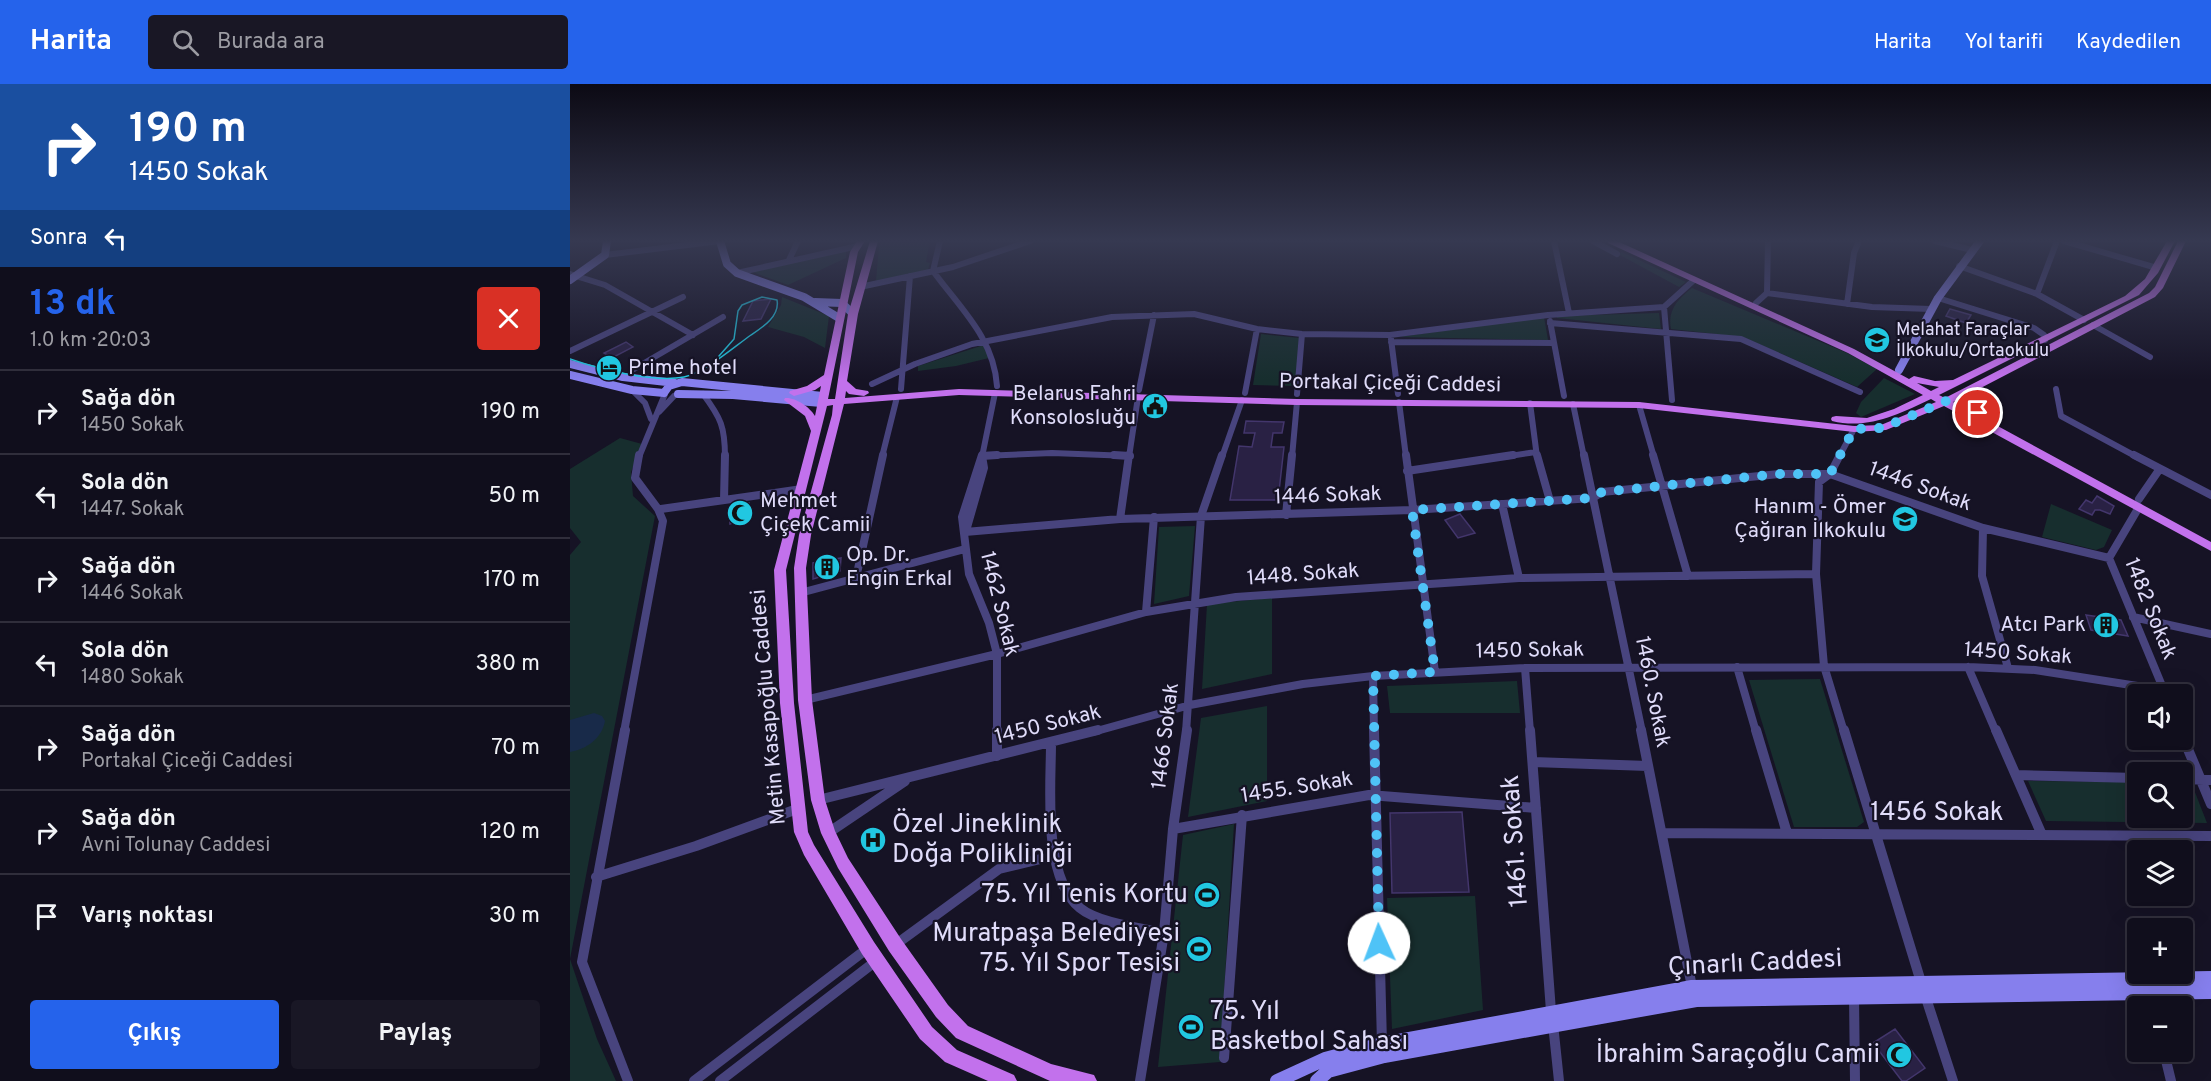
<!DOCTYPE html>
<html lang="tr">
<meta charset="utf-8">
<style>
body{margin:0;font-family:Overpass,sans-serif;background:#191725;color:#f1f3f6;height:100vh;display:flex;flex-direction:column;font-size:22px;white-space:nowrap}
*{box-sizing:border-box;margin:0}
p{font-size:20px;color:#9c9ca3}
.icon{flex:none;width:33px;height:33px;fill:none;stroke:currentColor;stroke-width:2;stroke-linecap:round;stroke-linejoin:round}
.map{position:relative;flex:1;overflow:hidden}
.panel{display:flex;flex-direction:column;background:#100e1c;width:570px}
.panel>*{flex:none}
.banner{background:#1a4fa0;color:#fff;overflow:hidden}
.controls{position:absolute;left:1557px;top:600px;display:grid;gap:12px}
.controls a{display:grid;place-items:center;width:66px;height:66px;border-radius:6px;background:#100e1c;box-shadow:0 6px 24px #0002,0 0 0 2px #302e3b;font-size:30px}
.pin{position:absolute;display:grid;place-items:center;width:51px;height:51px;color:#fff;margin:-26px;border:3px solid #fff;border-radius:50%;box-shadow:0 2px 6px #0007}
.me{position:absolute;width:66px;margin:-33px;rotate:358deg;stroke-linejoin:round;filter:drop-shadow(0 0 4px #0008)}
.turn{display:flex;align-items:center;gap:21px;height:126px;padding:0 30px;font-size:27px}
.turn .icon{width:78px;height:78px;stroke-width:2.5}
.turn b{display:block;font-size:42px;line-height:51px}
.then{display:flex;align-items:center;height:57px;padding:0 30px;background:#0003;gap:12px;font-size:22px}
.round{display:grid;place-items:center;flex:none;width:63px;height:63px;border-radius:6px;background:#191725}
.headline{display:flex;align-items:center;justify-content:space-between;height:102px;padding:0 30px}
h1{font-size:36px;font-weight:700;line-height:45px;color:#2563eb}
.action{display:flex;gap:12px;margin-top:auto;padding:12px 30px}
.action a{flex:1;height:69px;border-radius:6px;background:#2563eb;color:#fff;font-size:24px;font-weight:700;line-height:69px;text-align:center}
.action a+a{background:#191725;color:#f1f3f6}
ul{padding:0;list-style:none}
li{display:flex;align-items:center;gap:18px;height:84px;padding:0 30px;border-top:2px solid #302e3b}
li div{flex:1}
li b{display:block;font-size:22px}
li em{font-style:normal}
header{display:flex;align-items:center;gap:36px;box-sizing:border-box;height:84px;padding:0 30px;background:#2563eb;color:#fff}
header strong{font-size:28px}
nav{display:flex;gap:33px;margin-inline-start:auto;font-size:21px}
.search{width:420px;height:54px;background:#191725;display:flex;align-items:center;gap:15px;box-sizing:border-box;padding:0 21px;border-radius:6px;color:#9c9ca3;font-size:22px}
main{display:flex;flex:1;min-height:0}
.map>svg:first-child{display:block}
</style>
<header>
<strong>Harita</strong>
<div class="search"><svg class="icon" aria-label="search" viewBox="0 0 24 24"><circle cx="10" cy="10" r="6"/><path d="M15 15l6 6"/></svg>Burada ara</div>
<nav><a>Harita</a><a>Yol tarifi</a><a>Kaydedilen</a></nav>
</header>
<main>
<section class="panel">
<div class="banner">
<div class="turn"><svg class="icon" aria-label="right" viewBox="0 0 24 24"><path d="M7 20v-9h11M14 6l5 5-5 5"/></svg><div><b>190 m</b>1450 Sokak</div></div>
<div class="then">Sonra<svg class="icon" aria-label="left" viewBox="0 0 24 24"><path d="M17 20v-9H6M10 6l-5 5 5 5"/></svg></div>
</div>
<div class="headline"><div><h1>13 dk</h1><p>1.0 km · 20:03</p></div><a class="round" style="background:#d93025;color:#fff"><svg class="icon" aria-label="close" viewBox="0 0 24 24"><path d="M6 6l12 12M18 6L6 18"/></svg></a></div>
<ul>
<li><svg class="icon" aria-label="right" viewBox="0 0 24 24"><path d="M7 20v-9h11M14 6l5 5-5 5"/></svg><div><b>Sağa dön</b><p>1450 Sokak</p></div><em>190 m</em></li>
<li><svg class="icon" aria-label="left" viewBox="0 0 24 24"><path d="M17 20v-9H6M10 6l-5 5 5 5"/></svg><div><b>Sola dön</b><p>1447. Sokak</p></div><em>50 m</em></li>
<li><svg class="icon" aria-label="right" viewBox="0 0 24 24"><path d="M7 20v-9h11M14 6l5 5-5 5"/></svg><div><b>Sağa dön</b><p>1446 Sokak</p></div><em>170 m</em></li>
<li><svg class="icon" aria-label="left" viewBox="0 0 24 24"><path d="M17 20v-9H6M10 6l-5 5 5 5"/></svg><div><b>Sola dön</b><p>1480 Sokak</p></div><em>380 m</em></li>
<li><svg class="icon" aria-label="right" viewBox="0 0 24 24"><path d="M7 20v-9h11M14 6l5 5-5 5"/></svg><div><b>Sağa dön</b><p>Portakal Çiceği Caddesi</p></div><em>70 m</em></li>
<li><svg class="icon" aria-label="right" viewBox="0 0 24 24"><path d="M7 20v-9h11M14 6l5 5-5 5"/></svg><div><b>Sağa dön</b><p>Avni Tolunay Caddesi</p></div><em>120 m</em></li>
<li><svg class="icon" aria-label="arrive" viewBox="0 0 24 24"><path d="M6 21V4h12l-3 4 3 4H6"/></svg><div><b>Varış noktası</b></div><em>30 m</em></li>
</ul>
<div class="action"><a>Çıkış</a><a>Paylaş</a></div>
</section>
<div class="map">
<svg width="1641" height="997" viewBox="0 0 1641 997">
<rect width="100%" height="100%" fill="#161325"/>
<path fill="#172e2e" d="M312,157h18v2l30,-2 -4,21 4,1 -2,7 -52,11 3,-35z
M276,167v7l-58,27 -38,-14z
M1052,168l64,30 -7,5 -61,-33z
M1122,204l155,65 30,16 -20,18 -114,-50 -72,-8c-4,-19 7,-30 21,-41z
M212,213l47,19 -4,32 -21,-11 -36,-10 13,-22z
M1089,229l2,16 -104,-11 -1,-2z
M974,233l4,23 -150,-3z
M691,250l39,4 -5,48 -42,-1z
M414,261l5,13 -33,8 -38,5v-5z
M1314,294l31,16 -54,23 -5,-4 5,-11z
M50,354l22,6 -11,28 2,24 22,20 -85,443 27,80 19,42h-46v-526l11,-13 -11,-14v-59z
M1481,420l61,26 -8,17 -8,3 -54,-13z
M625,442l-6,70 -35,8 5,-77z
M702,514v76l-70,15 5,-85z
M1250,595l44,143 -7,5h-63l-45,-147z
M947,597l3,32h-130l-3,-27z
M697,622v95l-79,16 13,-99z
M1458,697l109,1 1,36h44l1,-36h8l16,41 -161,-2z
M664,740l-14,238 -62,5 25,-232z
M905,812l8,114 -91,19 -5,-131z"/>
<path fill="#182a49" d="M24,629l8,3 3,5c-3,17 -18,28 -35,31v-32z"/>
<path fill="#292144" stroke="#43366c" stroke-width="1.5" d="M201,215l-10,20 -18,2 10,-20z
M1380,225l21,6 -5,8 -20,-7z
M56,258l7,5 -21,11 -8,-5z
M676,337l38,1 -2,11h-9l-2,14h13l-6,53h-48l9,-54 13,1 3,-14h-11z
M1527,412l17,10 -4,8 -10,-4h-5l-3,5 -13,-6 7,-9 6,3z
M179,419l2,14 -21,7 -1,-15z
M890,430l15,19 -17,5 -13,-18z
M271,474l-1,13 -27,8v-16z
M1516,531l35,5 7,16 -37,-6z
M892,728l7,80 -77,1 -2,-80z
M1325,945l30,39 -19,13h-4l-29,-38z"/>
<g fill="none" stroke-linecap="round" stroke-linejoin="round">
<path stroke="#48447e" stroke-width="6" d="M370,157l-7,30c27,37 61,67 64,115
M984,157l15,72
M1023,157l24,13
M1365,157l37,9
M1494,157l93,27
M35,171l115,-14
M219,176l9,-19
M1389,182l78,28 47,26
M167,189l121,-27
M0,190l35,11 88,50
M290,203l93,-20 77,-26
M1197,209l105,14 59,2
M1467,210l20,-53
M1368,214l96,30 10,7 1,5
M1186,219l11,-10 1,-52
M1277,220l7,-51 5,-12
M1094,223l8,93
M980,237l14,75
M980,239l191,16 119,53
M1523,241l57,32
M821,255l7,55
M821,258l163,1
M0,267l113,-54
M64,285l89,-52
M302,300l43,-20 57,-20 140,-27 82,-3 63,15 45,5 88,1 158,-20 116,-8 30,-27
M331,305l9,-113
M1486,305l5,27 76,41
M62,306l13,13 6,16
M569,306l15,-75
M675,309l12,-64
M133,310c18,24 22,33 22,63
M727,310l5,-60
M829,318l7,55
M960,319l7,54
M1003,320l11,53
M1069,321l15,52
M89,328l15,-16
M412,372l70,-3 78,3
M69,373l26,-63
M312,373l15,-60
M412,373l13,-64
M559,373l9,-60
M652,373l20,-57
M722,373l5,-55
M933,373l33,-5
M1269,373l15,-28"/>
<path stroke="#48447e" stroke-width="8" d="M412,371l-20,62 7,57 20,49 8,31v78
M544,371l16,1
M836,371l29,217
M967,371l13,46
M1014,371l58,277
M1083,371l35,121
M1270,371l-10,19 -11,8 -3,92 8,92 20,66
M1564,371l77,40
M412,372l15,-1
M837,387l106,-16
M1569,415l20,-29
M154,416l1,-45
M932,420l17,74
M1569,423l-30,51 56,135
M91,425l141,-20
M716,431l6,-60
M550,435l9,-64
M1413,444l-1,48 26,92
M396,447l18,-63 -2,-12
M395,448l155,-13 292,-9 181,-12 9,-6 177,-18h51l153,54 126,30
M286,494l27,-123
M230,509l165,-44
M576,528l8,-95
M1563,533l78,17
M1167,583l19,65
M1398,583l28,65
M955,584l5,64
M803,592l1,56
M235,616l192,-46 149,-42 90,-15 283,-19 297,-4
M54,648l39,-211 -5,-12 -23,-31 4,-23
M523,648l97,-27 113,-21 70,-8 152,-8 443,-1 67,3 128,20
M616,648l15,-216 21,-61"/>
<path stroke="#48447e" stroke-width="10" d="M55,646l-43,232 46,119
M427,646v26
M804,646l8,314
M960,646l21,281
M1071,646l51,257
M1186,646l31,103
M1274,646l77,252
M1426,646l46,105
M1612,651l29,69
M481,659c0,45 -9,133 29,165 18,15 61,20 84,25
M963,678l115,4
M1446,691l122,3
M1612,695l29,1
M248,716l280,-70
M603,745l196,-34 167,13
M258,749l77,-52
M1092,749l549,3
M26,793l100,-31 101,-37
M325,861l104,-76 54,-13
M1582,909l3,13
M1355,911l28,86
M1284,912l1,85
M983,940l6,57
M1594,968l7,29
M654,974l18,-243
M124,997l174,-133
M150,997l156,-120
M570,997l24,-148 9,-104 14,-99"/>
<path stroke="#867fed" stroke-width="8" d="M150,157l7,23 10,9 67,24 35,21
M0,196l35,-25 2,-14
M245,218l27,1 11,11
M0,280l53,13 52,6
M1329,286l39,-72 42,-57
M0,291l62,15 32,3
M94,309l5,-7 13,-4 141,14
M108,310l55,1 88,8"/>
<path stroke="#867fed" stroke-width="14" d="M707,997l48,-22 57,-15 310,-57 519,-9
M747,997l11,-10 56,-15 312,-56 515,-8"/>
<path fill="#c271ec" fill-rule="evenodd" d="M287,157h8l-7,11 -30,147h7l13,-85 22,-73h8l-20,73 -11,67 9,8 12,2 1,2 -5,3 -15,-2 -3,-3 -1,7 114,-9 338,10 342,3 215,24 27,-1 55,-23 -5,-3c-32,15 -63,31 -99,22l-1,-2 1,-2 4,-1 31,2 27,-9 29,-14 -75,-42 -240,-110 -1,-2h10l237,108 55,30 5,-3 21,5 18,-1 172,-84 20,-17 22,-38h8l-17,32 -19,22 -200,100 6,3 204,-105 6,-6 23,-46h8l-23,47 -8,9 -182,95 -2,7 26,20 1,2 -4,3 217,118v9l-267,-145 -58,24 -32,2 -215,-24 -342,-3 -338,-10 -115,9 -33,131 -5,33 6,132 13,100 10,31 13,27 53,81 47,66 20,21 83,38 43,11 3,6h-47l-94,-43 -20,-21 -47,-66 -51,-83 -17,-35 -10,-33 -13,-100 -4,-132 5,-33 33,-120 1,-10 -6,1 -41,164 8,133 14,129 6,13 60,97 58,85 25,23 57,25 3,6h-29l-43,-19 -25,-23 -58,-85 -58,-99 -10,-23 -14,-129 -6,-133 37,-139 -6,-15 -21,-16 1,-2c10,-1 25,9 30,18l6,-30 -6,4 -21,6 -5,-3 1,-2 17,-5 17,-11 26,-123zM1347,299l22,4 -8,4zM1392,314v4l21,16 -30,-16z"/>
<path stroke="#21c7e1" stroke-width="1.5" d="M0,275c29,10 84,24 114,18 20,-4 50,-30 67,-42 12,-8 29,-19 26,-35l-15,-3 -20,8 -4,6 -4,28 -15,17"/>
</g>
<linearGradient id="sky" x2="0" y2="1"><stop stop-color="#0c0a14"/><stop offset="0.53" stop-color="#363951"/><stop offset="1" stop-color="#363951" stop-opacity="0"/></linearGradient>
<rect width="1641" height="296" fill="url(#sky)"/>
<g fill="none" stroke-linecap="round" stroke-linejoin="round">
<path stroke="#4fc3f7" stroke-width="10" stroke-dasharray="0 18" d="M809,859l-6,-267 62,-4 -23,-162 181,-12 9,-6 177,-18h51l24,-45 28,-1 69,-29 27,14"/>
</g>
<defs>
<symbol id="school-disc" viewBox="-11 -11 22 22"><circle r="9.5" fill="#21c7e1" stroke="#161325"/><path d="M0-5L7-2L0 1L-7-2ZM-4 1L0 2.5L4 1V4Q0 6-4 4Z" fill="#111"/></symbol>
<symbol id="hotel-disc" viewBox="-11 -11 22 22"><circle r="9.5" fill="#21c7e1" stroke="#161325"/><path d="M-6-4.5h1.5V1H6V5H4.5V3h-9V5H-6ZM-4 0a1.8 1.8 0 1 1 3.6 0ZM.5 0V-2.5h3Q6-2.5 6 0Z" fill="#111"/></symbol>
<symbol id="civic-disc" viewBox="-11 -11 22 22"><circle r="9.5" fill="#21c7e1" stroke="#161325"/><path d="M-.6-6.5H3V-4.5H.6V-3L4-1V1h2V6H-6V1h2V-1L-.6-3ZM-1.2 2.5V6h2.4V2.5Z" fill="#111"/></symbol>
<symbol id="mosque-disc" viewBox="-11 -11 22 22"><circle r="9.5" fill="#21c7e1" stroke="#161325"/><path d="M3.5-4.9A6 6 0 1 0 3.5 4.9A5 5 0 1 1 3.5-4.9Z" fill="#111"/></symbol>
<symbol id="building-disc" viewBox="-11 -11 22 22"><circle r="9.5" fill="#21c7e1" stroke="#161325"/><path d="M-4-6H4V6H1V3H-1V6H-4ZM-2.5-4.3h1.7v1.8h-1.7ZM.8-4.3h1.7v1.8H.8ZM-2.5-1h1.7V.8h-1.7ZM.8-1h1.7V.8H.8Z" fill="#111"/></symbol>
<symbol id="hospital-disc" viewBox="-11 -11 22 22"><circle r="9.5" fill="#21c7e1" stroke="#161325"/><path d="M-5-5h3v3.5h4V-5h3V5h-3V1.5h-4V5h-3Z" fill="#111"/></symbol>
<symbol id="stadium-disc" viewBox="-11 -11 22 22"><circle r="9.5" fill="#21c7e1" stroke="#161325"/><path d="M0-5a6.5 5 0 1 0 0 10a6.5 5 0 1 0 0-10ZM-3.5-1.8h7v3.6h-7Z" fill="#111"/></symbol>
</defs>
<g fill-rule="evenodd">
<use href="#school-disc" x="1292" y="241" width="30" height="30"/>
<use href="#hotel-disc" x="24" y="269" width="30" height="30"/>
<use href="#civic-disc" x="570" y="307" width="30" height="30"/>
<use href="#mosque-disc" x="155" y="414" width="30" height="30"/>
<use href="#school-disc" x="1320" y="420" width="30" height="30"/>
<use href="#building-disc" x="242" y="468" width="30" height="30"/>
<use href="#building-disc" x="1521" y="526" width="30" height="30"/>
<use href="#hospital-disc" x="288" y="741" width="30" height="30"/>
<use href="#stadium-disc" x="622" y="796" width="30" height="30"/>
<use href="#stadium-disc" x="614" y="850" width="30" height="30"/>
<use href="#stadium-disc" x="606" y="928" width="30" height="30"/>
<use href="#mosque-disc" x="1314" y="956" width="30" height="30"/>
</g>
<g text-anchor="middle" dominant-baseline="central" stroke-width="4.5" stroke-linejoin="round" paint-order="stroke">
<g font-size="18" fill="#e0dcfa" stroke="#161325" text-anchor="start">
<text x="1326" y="246">Melahat Faraçlar<tspan x="1326" dy="21">İlkokulu/Ortaokulu</tspan></text>
</g>
<g font-size="21" fill="#e0dcfa" stroke="#161325" text-anchor="start">
<text x="58" y="284">Prime hotel</text>
<text x="566" y="310" text-anchor="end">Belarus Fahri<tspan x="566" dy="24">Konsolosluğu</tspan></text>
<text x="190" y="417">Mehmet<tspan x="190" dy="24">Çiçek Camii</tspan></text>
<text x="1316" y="423" text-anchor="end">Hanım - Ömer<tspan x="1316" dy="24">Çağıran İlkokulu</tspan></text>
<text x="276" y="471">Op. Dr.<tspan x="276" dy="24">Engin Erkal</tspan></text>
<text x="1516" y="541" text-anchor="end">Atcı Park</text>
</g>
<g font-size="21" fill="#e0dcfa" stroke="#161325">
<text transform="translate(820 300) rotate(1)">Portakal Çiceği Caddesi</text>
<text transform="translate(1350 403) rotate(20)">1446 Sokak</text>
<text transform="translate(758 412) rotate(-2)">1446 Sokak</text>
<text transform="translate(733 491) rotate(-4)">1448. Sokak</text>
<text transform="translate(429 520) rotate(76)">1462 Sokak</text>
<text transform="translate(1580 525) rotate(68)">1482 Sokak</text>
<text transform="translate(960 567) rotate(-1)">1450 Sokak</text>
<text transform="translate(1448 570) rotate(4)">1450 Sokak</text>
<text transform="translate(1082 608) rotate(79)">1460. Sokak</text>
<text transform="translate(199 623) rotate(-95)">Metin Kasapoğlu Caddesi</text>
<text transform="translate(478 641) rotate(-14)">1450 Sokak</text>
<text transform="translate(596 652) rotate(-83)">1466 Sokak</text>
<text transform="translate(727 704) rotate(-9)">1455. Sokak</text>
</g>
<g font-size="26" fill="#e0dcfa" stroke="#161325">
<text x="1367" y="729">1456 Sokak</text>
<text transform="translate(946 757) rotate(-94)">1461. Sokak</text>
<text transform="translate(1185 880) rotate(-3)">Çınarlı Caddesi</text>
</g>
<g font-size="26" fill="#e0dcfa" stroke="#161325" text-anchor="end">
<text x="322" y="741" text-anchor="start">Özel Jineklinik<tspan x="322" dy="30">Doğa Polikliniği</tspan></text>
<text x="618" y="811">75. Yıl Tenis Kortu</text>
<text x="610" y="850">Muratpaşa Belediyesi<tspan x="610" dy="30">75. Yıl Spor Tesisi</tspan></text>
<text x="640" y="928" text-anchor="start">75. Yıl<tspan x="640" dy="30">Basketbol Sahası</tspan></text>
<text x="1310" y="971">İbrahim Saraçoğlu Camii</text>
</g>
</g>
</svg>
<div class="controls">
<a><svg class="icon" aria-label="sound" viewBox="0 0 24 24"><path d="M4 9h4l5-4v14l-5-4H4zM17 9q2 3 0 6"/></svg></a>
<a><svg class="icon" aria-label="search" viewBox="0 0 24 24"><circle cx="10" cy="10" r="6"/><path d="M15 15l6 6"/></svg></a>
<a><svg class="icon" aria-label="layers" viewBox="0 0 24 24"><path d="M12 4l9 5-9 5-9-5zM3 14l9 5 9-5"/></svg></a>
<a>+</a>
<a>−</a>
</div>
<div class="pin" style="left:1408px;top:329px;background:#d93025"><svg class="icon" aria-label="arrive" viewBox="0 0 24 24"><path d="M6 21V4h12l-3 4 3 4H6"/></svg></div>
<svg class="me" style="left:809px;top:859px" viewBox="-20 -20 40 40"><circle r="19" fill="#fff"/><path d="M0-13L10 11 0 6-10 11z" fill="#4fc3f7"/></svg>
</div>
</main>
